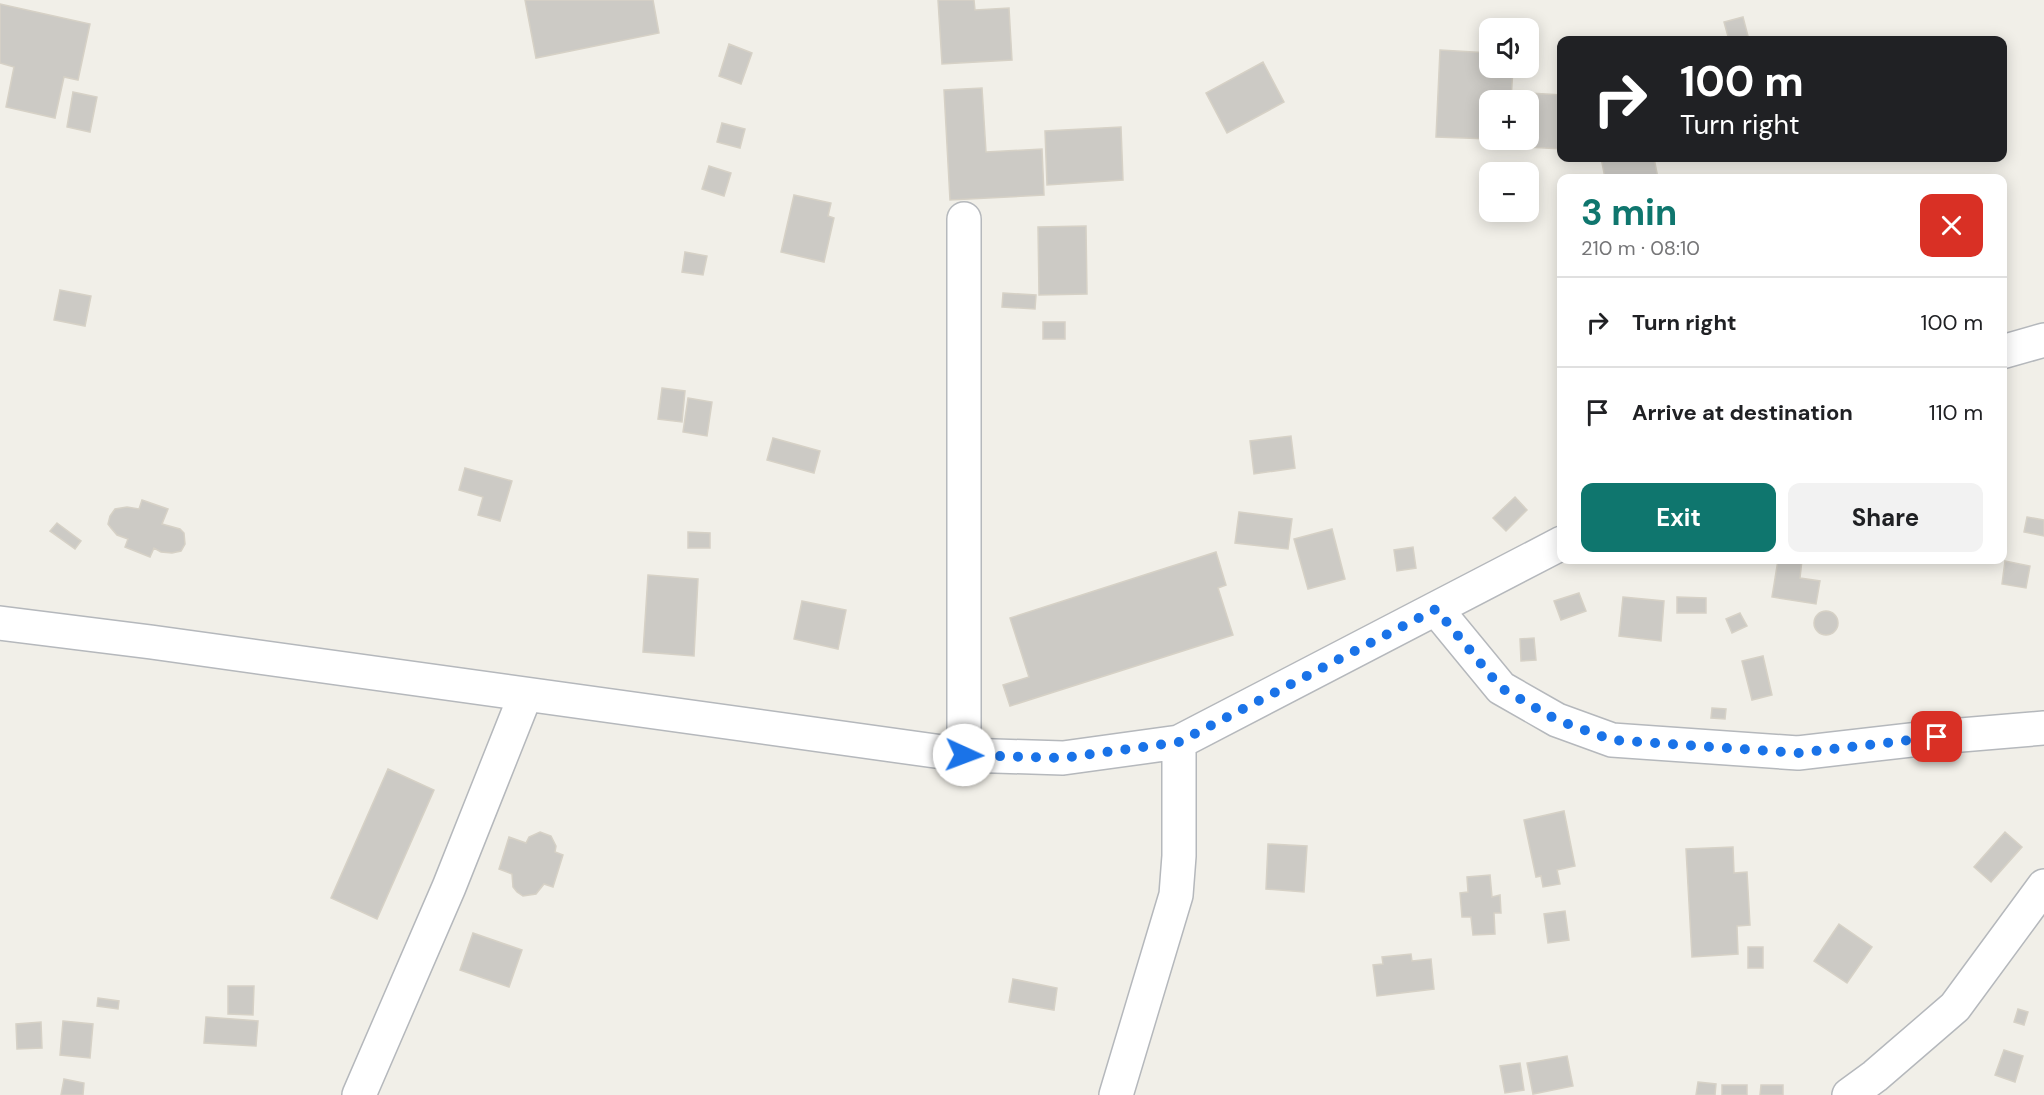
<!DOCTYPE html>
<meta charset="utf-8">
<style>
body{margin:0;font-family:"DM Sans",sans-serif;background:#f2f2f2;color:#202124;height:100vh;display:flex;flex-direction:column;font-size:22px;white-space:nowrap}
*{box-sizing:border-box;margin:0}
p{font-size:20px;color:#757577}
.icon{flex:none;width:33px;height:33px;fill:none;stroke:currentColor;stroke-width:2;stroke-linecap:round;stroke-linejoin:round}
.map{position:relative;flex:1;overflow:hidden}
.drawer{position:absolute;left:1557px;top:174px;width:450px;height:390px;display:flex;flex-direction:column;background:#fff;border-radius:12px;box-shadow:0 3px 15px #0003}
.drawer>*{flex:none}
.top-card{position:absolute;left:1557px;top:36px;width:450px;height:126px;border-radius:12px;box-shadow:0 3px 15px #0003;background:#202124;color:#fff;overflow:hidden}
.buttons{position:absolute;left:1479px;top:18px;display:grid;gap:12px}
.buttons a{display:grid;place-items:center;width:60px;height:60px;border-radius:12px;background:#fff;box-shadow:0 3px 15px #0003;font-size:30px}
.pin{position:absolute;display:grid;place-items:center;width:51px;height:51px;color:#fff;margin:-26px;border-radius:12px;box-shadow:0 3px 9px #0006}
.me{position:absolute;width:66px;margin:-33px;rotate:92deg;stroke-linejoin:round;filter:drop-shadow(0 0 4px #0008)}
.turn{display:flex;align-items:center;gap:21px;height:126px;padding:0 24px;font-size:27px}
.turn .icon{width:78px;height:78px;stroke-width:2.5}
.turn b{display:block;font-size:42px;line-height:51px}
.round{display:grid;place-items:center;flex:none;width:63px;height:63px;border-radius:12px;background:#f2f2f2}
.headline{display:flex;align-items:center;justify-content:space-between;height:102px;padding:0 24px}
h1{font-size:36px;font-weight:700;line-height:45px;color:#0f766e}
.primary-button{display:flex;gap:12px;margin-top:auto;padding:12px 24px}
.primary-button a{flex:1;height:69px;border-radius:12px;background:#0f766e;color:#fff;font-size:24px;font-weight:700;line-height:69px;text-align:center}
.primary-button a+a{background:#f2f2f2;color:#202124}
ul{padding:0;list-style:none}
li{display:flex;align-items:center;gap:18px;height:90px;padding:0 24px;border-top:2px solid #e0e0e0}
li div{flex:1}
li b{display:block;font-size:22px}
li em{font-style:normal}
.map>svg:first-child{display:block}
</style>
<div class="map">
<svg width="2044" height="1095" viewBox="0 0 2044 1095">
<rect width="100%" height="100%" fill="#f1efe8"/>
<path fill="#cccac5" stroke="#d6d1c6" stroke-width="1.5" d="M525,0h128l6,33 -123,25z
M938,0h36l1,10 34,-2 3,52 -70,4z
M0,4l90,20 -12,56 -14,-3 -9,41 -49,-11 8,-40 -14,-4z
M1743,17l6,23h-20l-5,-18z
M729,44l23,9 -11,31 -22,-8z
M1440,50l50,3v15h23l-2,32h-21v39l-54,-2z
M1263,62l21,40 -57,31 -21,-40z
M982,88l4,64 56,-3 2,46 -94,5 -6,-110z
M73,92l24,5 -7,35 -23,-5z
M1529,93l33,2v54l-35,-2z
M722,123l23,6 -5,19 -23,-6z
M1121,127l2,53 -76,5 -2,-54z
M1601,158h53l4,20h-53z
M709,166l22,7 -7,23 -22,-7z
M794,195l37,8 -3,13 6,2 -10,44 -43,-10z
M1086,226l1,68 -48,1 -1,-68z
M685,252l22,4 -4,19 -21,-3z
M60,290l31,6 -6,30 -31,-6z
M1003,293l33,2 -1,14 -33,-2z
M1043,322h22v17h-22z
M662,388l23,3 -3,31 -24,-3z
M688,398l24,4 -5,34 -24,-4z
M1291,436l4,32 -41,6 -4,-33z
M773,438l47,13 -6,22 -47,-13z
M465,468l47,13 -12,40 -22,-6 5,-18 -24,-7z
M1515,497l12,13 -21,21 -13,-13z
M142,500l26,9 -6,15 18,5 4,4 1,11 -4,7 -9,2 -11,-1 -7,-4 -4,9 -25,-10 3,-8 -11,-4 -6,-7 -3,-4 2,-8 5,-7 12,-2 12,2z
M1239,512l53,7 -4,30 -53,-6z
M2027,517l17,3v16l-20,-4z
M57,523l24,18 -6,8 -25,-18z
M1332,529l13,50 -37,10 -14,-50z
M688,532l22,1v15h-22z
M1413,547l3,21 -19,3 -3,-21z
M1216,552l10,33 -8,3 15,47 -223,71 -7,-21 26,-8 -19,-59z
M1778,560h24l-2,18 20,3 -4,23 -44,-7z
M2005,561l25,5 -4,22 -24,-4z
M648,575l50,4 -4,77 -51,-4z
M1579,593l7,18 -25,9 -7,-19z
M1623,597l41,4 -3,40 -42,-5z
M1677,597l29,1v15h-29z
M802,601l44,9 -8,39 -44,-10z
M1814 623a12 12 0 1 1 24 0a12 12 0 1 1-24 0Z
M1740,613l7,13 -15,7 -6,-14z
M1534,638l2,22 -15,1 -1,-22z
M1763,656l9,39 -20,5 -10,-39z
M1712,708l14,1 -1,10 -14,-1z
M388,769l46,21 -57,129 -46,-21z
M1564,811l11,55 -18,4 3,14 -17,3 -2,-11 -5,1 -12,-57z
M540,832l11,4 5,10 -1,6 8,3 -10,32 -9,-3 -8,10 -13,2 -6,-4 -4,-5 -1,-13 -13,-5 10,-32 17,6 3,-6z
M2005,832l17,15 -31,35 -17,-15z
M1268,844l39,2 -3,46 -38,-3z
M1733,847l1,26 13,-1 3,53 -13,1 1,28 -46,3 -6,-108z
M1490,875l2,22 8,-2 1,18h-7l1,21 -22,1 -2,-18h-9l-2,-24 8,-1 -1,-15z
M1565,911l4,29 -21,3 -4,-29z
M1839,924l33,23 -25,36 -33,-22z
M473,933l49,17 -13,37 -49,-17z
M1748,947h15v21h-15z
M1411,954l1,7 19,-2 3,30 -57,7 -4,-31 10,-1 -1,-7z
M1013,979l44,9 -3,22 -45,-8z
M228,986h26l-1,29 -25,-1z
M98,998l21,3 -1,8 -21,-3z
M2018,1009l10,3 -4,13 -10,-3z
M206,1017l52,4 -2,25 -52,-3z
M63,1021l30,3 -3,34 -30,-3z
M41,1022l1,26 -25,1 -1,-25z
M2004,1050l19,6 -8,26 -20,-7z
M1567,1056l6,30 -40,8 -6,-31z
M1520,1063l4,27 -19,3 -5,-27z
M64,1079l20,4 -1,12h-22z
M1698,1082l18,2 -1,11h-19z
M1722,1085h25v10h-25z
M1761,1085h22v10h-23z"/>
<g fill="none" stroke-linecap="round" stroke-linejoin="round">
<defs>
<path id="street" d="M964,219v536
M2002,352l42,-12
M1436,609l65,79 56,32 55,20 186,13 139,-16 107,-9
M0,623l151,19 813,113 99,3 116,-16 383,-199
M359,1095l90,-208 76,-191
M1116,1095l60,-200 3,-39v-114
M1849,1095l26,-19 80,-69 89,-121"/>
</defs>
<use href="#street" stroke="#b5b8bc" stroke-width="36"/>
<use href="#street" stroke="#fff" stroke-width="33"/>
</g>
<g fill="none" stroke-linecap="round" stroke-linejoin="round">
<path stroke="#1a73e8" stroke-width="10" stroke-dasharray="0 18" d="M964,755l99,3 116,-16 257,-133 65,79 56,32 55,20 186,13 139,-16"/>
</g>
</svg>
<div class="buttons">
<a><svg class="icon" aria-label="sound" viewBox="0 0 24 24"><path d="M4 9h4l5-4v14l-5-4H4zM17 9q2 3 0 6"/></svg></a>
<a>+</a>
<a>−</a>
</div>
<div class="pin" style="left:1937px;top:737px;background:#d93025"><svg class="icon" aria-label="arrive" viewBox="0 0 24 24"><path d="M6 21V4h12l-3 4 3 4H6"/></svg></div>
<svg class="me" style="left:964px;top:755px" viewBox="-20 -20 40 40"><circle r="19" fill="#fff"/><path d="M0-13L10 11 0 6-10 11z" fill="#1a73e8"/></svg>
<div class="top-card">
<div class="turn"><svg class="icon" aria-label="right" viewBox="0 0 24 24"><path d="M7 20v-9h11M14 6l5 5-5 5"/></svg><div><b>100 m</b>Turn right</div></div>
</div>
<section class="drawer">
<div class="headline"><div><h1>3 min</h1><p>210 m · 08:10</p></div><a class="round" style="background:#d93025;color:#fff"><svg class="icon" aria-label="close" viewBox="0 0 24 24"><path d="M6 6l12 12M18 6L6 18"/></svg></a></div>
<ul>
<li><svg class="icon" aria-label="right" viewBox="0 0 24 24"><path d="M7 20v-9h11M14 6l5 5-5 5"/></svg><div><b>Turn right</b></div><em>100 m</em></li>
<li><svg class="icon" aria-label="arrive" viewBox="0 0 24 24"><path d="M6 21V4h12l-3 4 3 4H6"/></svg><div><b>Arrive at destination</b></div><em>110 m</em></li>
</ul>
<div class="primary-button"><a>Exit</a><a>Share</a></div>
</section>
</div>
